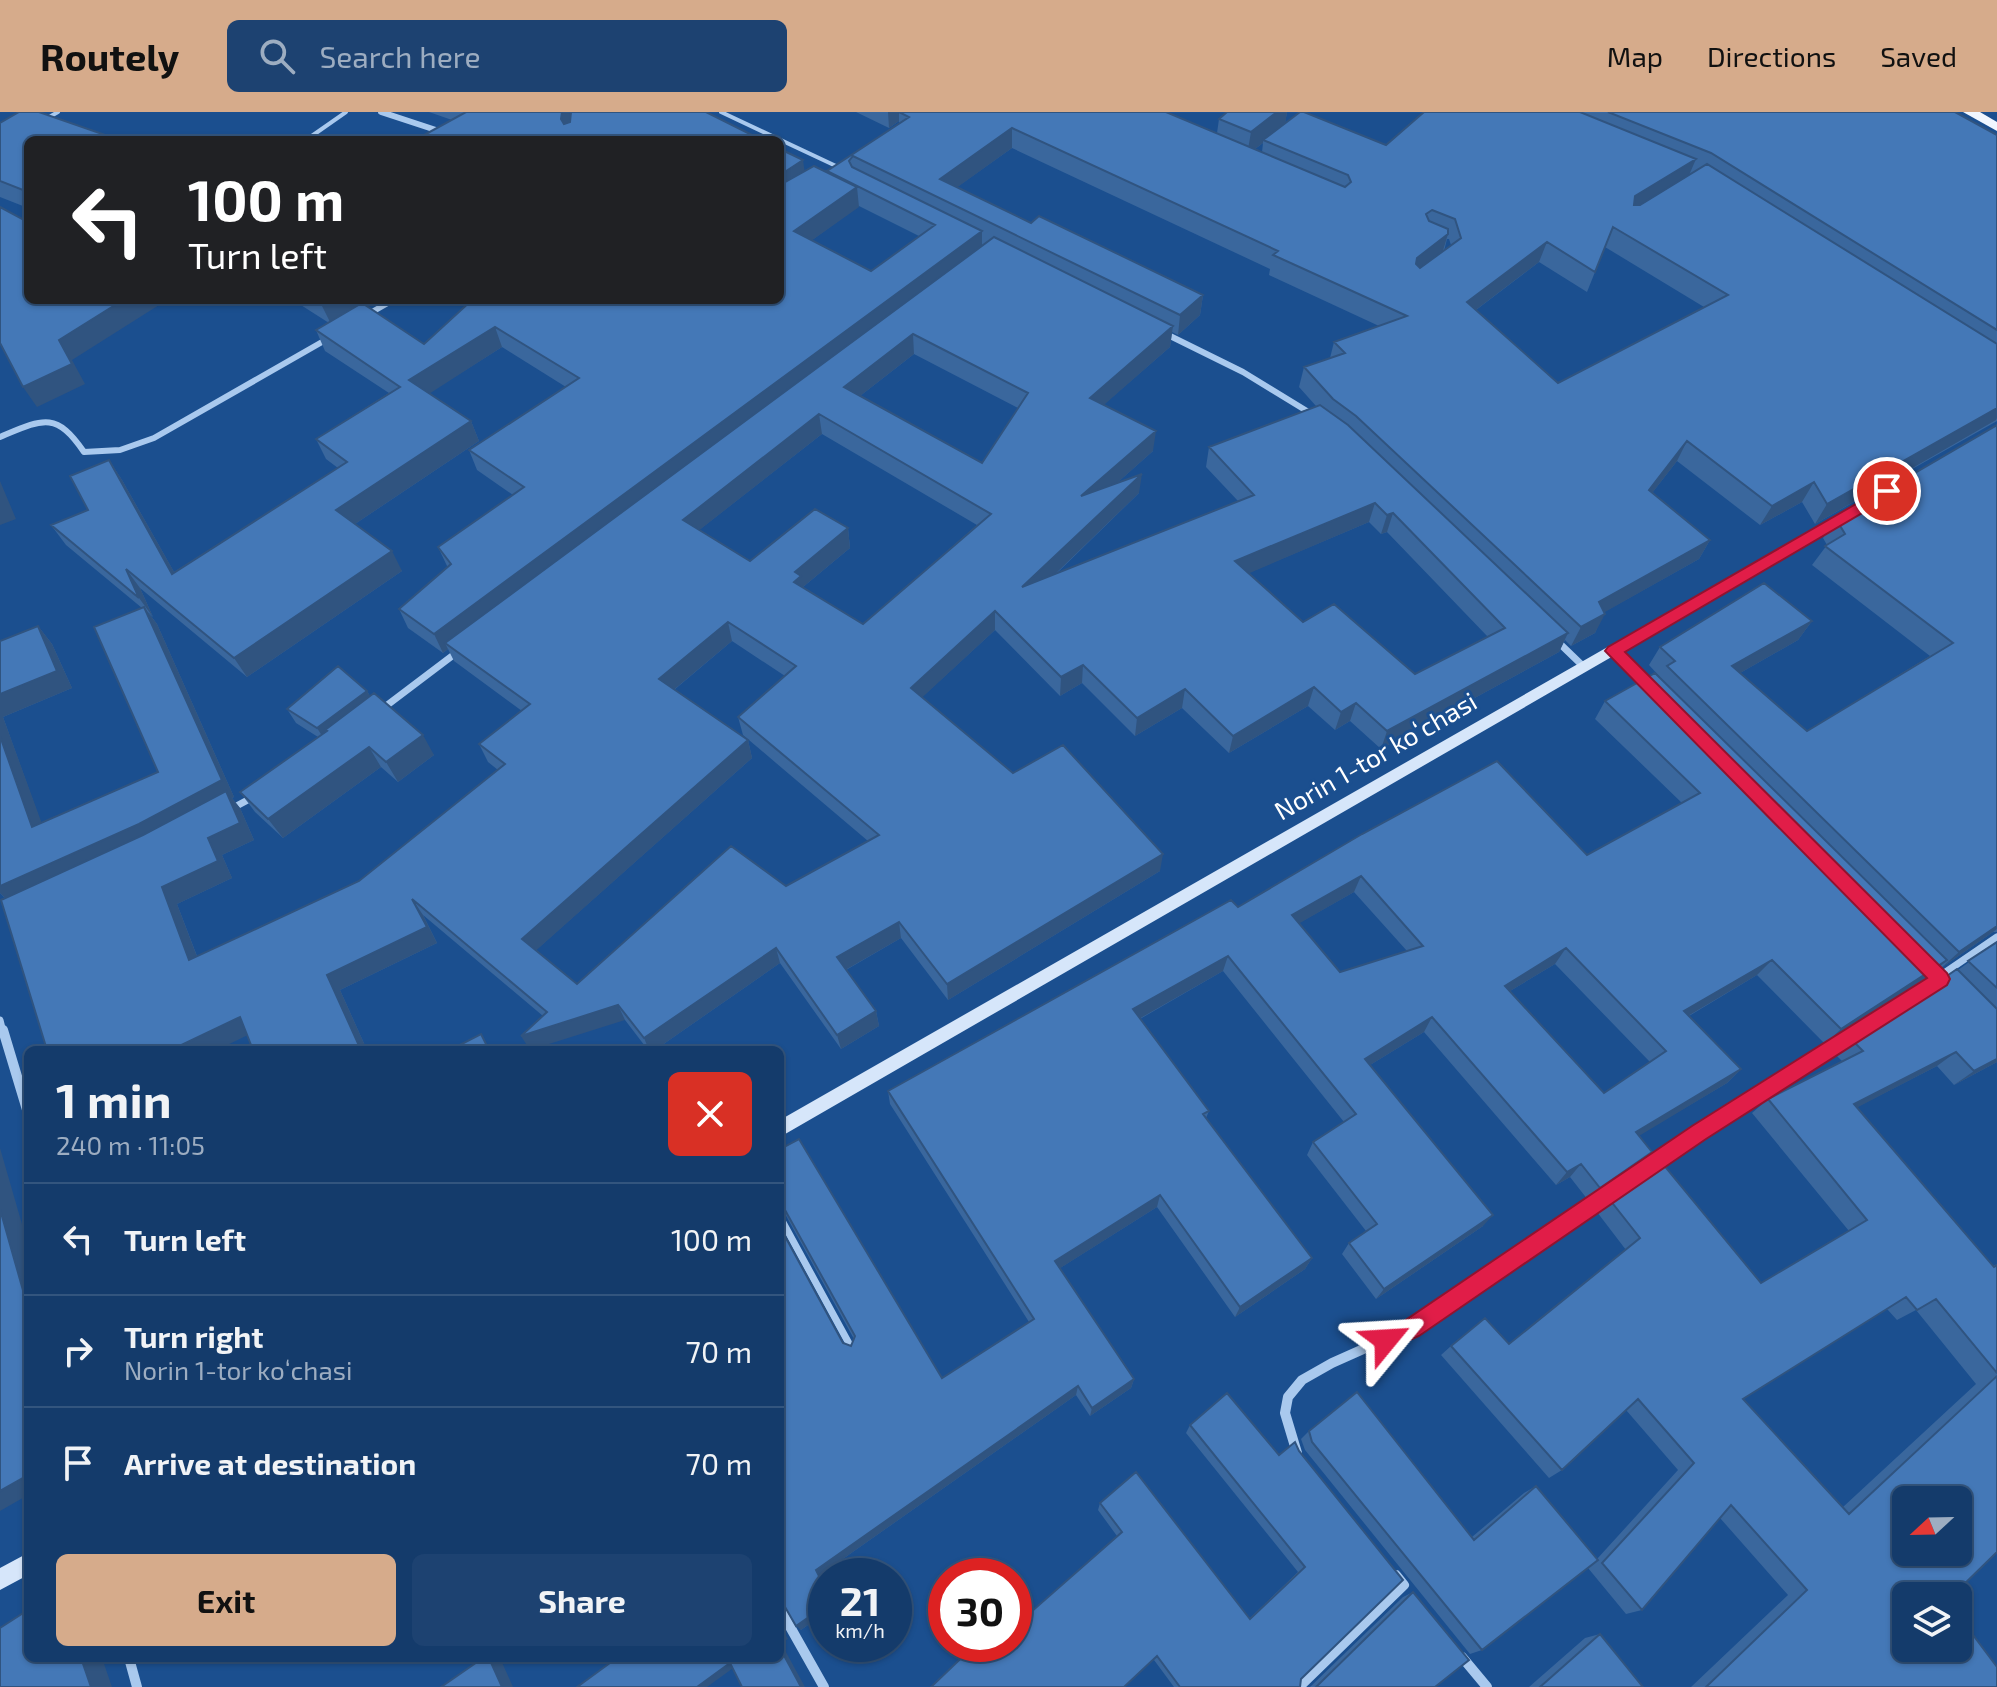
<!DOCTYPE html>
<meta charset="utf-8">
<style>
body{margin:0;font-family:"Exo 2",sans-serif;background:#1d4271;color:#f1f3f6;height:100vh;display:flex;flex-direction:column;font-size:30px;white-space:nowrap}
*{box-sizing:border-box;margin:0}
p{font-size:26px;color:#9dadc1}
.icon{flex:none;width:44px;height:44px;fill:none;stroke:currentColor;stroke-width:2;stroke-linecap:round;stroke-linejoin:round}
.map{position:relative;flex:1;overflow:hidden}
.side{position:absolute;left:24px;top:934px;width:760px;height:616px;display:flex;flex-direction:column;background:#143b6b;border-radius:12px;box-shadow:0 2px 6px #0004,0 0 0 2px #33557e}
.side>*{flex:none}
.hud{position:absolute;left:24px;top:24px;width:760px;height:168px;border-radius:12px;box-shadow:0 2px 6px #0004,0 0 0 2px #33557e;background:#202124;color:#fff;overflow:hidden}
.needle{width:52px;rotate:248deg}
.controls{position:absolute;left:1892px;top:1374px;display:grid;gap:16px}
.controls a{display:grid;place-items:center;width:80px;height:80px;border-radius:12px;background:#143b6b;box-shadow:0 2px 6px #0004,0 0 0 2px #33557e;font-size:40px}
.speed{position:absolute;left:808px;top:1446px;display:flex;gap:16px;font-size:40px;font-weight:700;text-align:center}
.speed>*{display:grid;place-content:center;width:104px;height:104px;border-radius:50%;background:#143b6b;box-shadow:0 2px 6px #0004,0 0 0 2px #33557e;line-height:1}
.speed small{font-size:20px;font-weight:400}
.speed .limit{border:12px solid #d22;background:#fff;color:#111}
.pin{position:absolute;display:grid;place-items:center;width:68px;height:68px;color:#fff;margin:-34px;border:4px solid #fff;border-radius:50%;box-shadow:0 2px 8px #0007}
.me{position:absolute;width:88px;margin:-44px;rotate:63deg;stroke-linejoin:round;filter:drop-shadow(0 0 6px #0008)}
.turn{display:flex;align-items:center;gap:28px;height:168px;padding:0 32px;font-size:36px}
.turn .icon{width:104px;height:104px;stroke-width:2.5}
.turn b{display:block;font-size:56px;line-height:68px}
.round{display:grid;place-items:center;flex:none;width:84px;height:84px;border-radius:12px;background:#1d4271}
.headline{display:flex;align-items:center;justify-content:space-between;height:136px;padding:0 32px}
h1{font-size:48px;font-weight:700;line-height:60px}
.action{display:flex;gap:16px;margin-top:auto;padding:16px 32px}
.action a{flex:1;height:92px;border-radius:12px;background:#d6ab8b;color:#111;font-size:32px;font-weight:700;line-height:92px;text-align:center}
.action a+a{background:#1d4271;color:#f1f3f6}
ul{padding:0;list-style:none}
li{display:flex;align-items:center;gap:24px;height:112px;padding:0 32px;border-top:2px solid #33557e}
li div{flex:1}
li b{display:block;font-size:30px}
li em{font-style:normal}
header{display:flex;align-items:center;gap:48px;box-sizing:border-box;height:112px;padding:0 40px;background:#d6ab8b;color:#111}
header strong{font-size:38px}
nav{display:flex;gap:44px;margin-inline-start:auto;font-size:28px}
.search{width:560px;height:72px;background:#1d4271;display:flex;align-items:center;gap:20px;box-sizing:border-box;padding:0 28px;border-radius:12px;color:#9dadc1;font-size:30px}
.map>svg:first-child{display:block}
</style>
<header>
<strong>Routely</strong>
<div class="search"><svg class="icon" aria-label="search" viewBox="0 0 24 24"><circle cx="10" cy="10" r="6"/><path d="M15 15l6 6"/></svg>Search here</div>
<nav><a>Map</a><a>Directions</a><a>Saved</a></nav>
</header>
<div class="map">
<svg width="1997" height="1575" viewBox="0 0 1997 1575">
<rect width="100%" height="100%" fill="#1b4f8f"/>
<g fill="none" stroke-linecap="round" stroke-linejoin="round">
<path stroke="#a9c9ee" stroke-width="4" d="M721,0l115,54
M44,8l14,-8
M306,28l40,-28"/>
<path stroke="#a9c9ee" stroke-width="7" d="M780,1105l72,132"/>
<path stroke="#a9c9ee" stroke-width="6" d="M381,0l64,21
M365,204l28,-16
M1162,220l81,40 72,44
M0,325c43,-18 56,-26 84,15l36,-2 34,-12 175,-100"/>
<path stroke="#a9c9ee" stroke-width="7" d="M1556,528l28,27
M1613,539l37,37
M382,597l78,-59
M229,698l26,-14
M0,908l3,12
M1858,920l139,-95"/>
<path stroke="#a9c9ee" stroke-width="10" d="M3,918l25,83
M1297,1341l-12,-40 3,-16 14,-17 30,-17 83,-37 284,-193 162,-103
M780,1497l44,78
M1462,1545l25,30
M129,1546l8,29
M1299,1575l105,-102 -8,-10"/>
<path fill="#d6e6fa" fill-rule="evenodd" d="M1851,396l5,2v6l-1076,621v-17z
M28,1441v22l-28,15v-22z"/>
<path fill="#f0f6ff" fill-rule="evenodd" d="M1963,0h17l17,10v9z"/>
</g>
<path fill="#3a679d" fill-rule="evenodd" d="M429,0h277l56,28h-347l37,-20z
M856,0h310l51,21 2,-14 8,-7h60l-2,11 101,22 38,-33h531l42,23v286l-182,103 -13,-22 -42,23 -83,-64 -25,32 58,47 -11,19 -95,53 -9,21 -24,13 -6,-6 -6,12 -178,97 -31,-28 -15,9 -27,-24 -79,47 -47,-45 -47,28 -53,-53 -22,13 -65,-66 -73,67 91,76 147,98 -212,129 -47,-62 -55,32 30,41 3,15 -38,23 -61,-86 -125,87h-7l-23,-30 -82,-4 -120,-101 14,28 -97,47 27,60h-114l-6,-15 -242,-137 -5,-5v-252l38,-15 14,18 20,44 -69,29 38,106 117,-51 -16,-164 -76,-63 -15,-20 37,-15 21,-50 13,20 52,92 164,-104 -12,-9 -10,-20 73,-46 -64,-42 -9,-21 13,-7 -36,-23h78l-8,5 61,39 44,-40 -6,-4h318l25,-129 23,1 71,-48v-3l-10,7zM1263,31l-1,9 -7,-3zM1012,36l258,121 -1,6 110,51 -45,16 -4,16 -26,9 -5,20 17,19 -107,41 -3,20 32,34 -182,73 83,-81 -21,-11 35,-31 -50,-46 67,-58 2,-15 6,3 22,-20 3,-20 -172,-72 -74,-36zM859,94l60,30 -48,35 -59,-31zM1447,127h2l2,6 -7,6zM1605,135l99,60 -146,76 -82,-73 63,-48 48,30zM502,235l64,40 -97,63 8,20 36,25 -75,52 10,21 -49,41 9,19 35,25 5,-4 6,12 68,50 -43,33 9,18 10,8 -139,111 -162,75 -20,-52 55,-26 -10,-23 32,-15 -14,-32 -8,-10 2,-1 -77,-173 -9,-12 5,5 -13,-29 107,89 155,-106 -47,-47 124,-83 -8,-20 -42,-28zM914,242l104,54 -36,55 -122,-67zM822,322l155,91 -114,99 -60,-37 47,-39 -2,-20 -98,33 -51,-31zM1369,410l12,12 6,-2 101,105 -73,37 -112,-52 -55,-49zM732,529l53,35 -47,41 5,18 125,106 -82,45 -209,98 -41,-34 216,-192 -4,-18 -74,-50z
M0,11l28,17v68l-28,-11z
M1997,313v507h-4l-52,36 -1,-1 -10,8 -105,69 -68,-69 -68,41 52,53 -14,14 -88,52 13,17 -13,12 -51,36 -18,-23 -14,8 -132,-153 -54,33 113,161 -107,73 -34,-45 7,-11 17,-12 -59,-76 6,-13 31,-20 -121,-151 -83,48 69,92 -3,7 106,140 -7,11 -70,48 -78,-110 -97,61 74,111 -3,9 -41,28 -14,-21 -256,180 6,12v25l-25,18 -17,-26 -4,-1v-376l63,116 8,3 3,-7 -70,-127h-4v-63l162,229 87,-56 -139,-218 -2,-13 350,-184 124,-73 225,21 95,-52 -87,-84 10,-18 55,-23v-1l-11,-12 11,-18 152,-26 -14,19 -58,33 67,58 123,-75 -118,-91 15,-20 -4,-7 13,-19zM1354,780l53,59 -67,21 -41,-49zM1555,852l95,98 -46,31 -94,-102z
M367,579l3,5 64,59 -36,27 -17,-15 -98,71 -28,-26 -15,-20 78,-55 -22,-14 -9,-14z
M1997,830v120l-43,23 -17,-19 -80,41 136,159 4,-2v288l-91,44 91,91h-306l97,-92 -68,-77 -78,92 -16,4 -38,-46 3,-3 -109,85 -12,4 -165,-204 -4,-11 8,-8 163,106 52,-44 12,-7 61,73 81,-89 -52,-60 -64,60 -13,8 -108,-123 10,-9 58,-2 117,-94 -29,-38 13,-12 151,83 88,-52 -97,-118 16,-14 74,-38 -6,-6 17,-14 105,-71zM1887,1197l10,11 19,-10 60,74 -133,123 -100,-108z
M1190,1313l89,30 20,-4 104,129 -102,99 -1,8h-126l-20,-27 -140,-16 103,-108 -19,-26 2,-7 150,115 48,-46 -112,-139z
M1413,1480l22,95h-125l93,-90z
M1600,1522l43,53h-114l56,-49z"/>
<path fill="#305480" d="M562,0h24l-20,28 -5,-21z
M888,0h26h-15v9l-10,7z
M1277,0h10l-2,14 -22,14v3l-16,12 4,-23z
M1012,16v20l-71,51 -1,-20z
M1696,47l-9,21 -61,37 9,-21z
M803,48l3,21 -26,16v-22z
M857,75l2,20 -62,44 -3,-20z
M982,119v20l-537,392 3,6 -5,4 -9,-19z
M1448,122l-6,20 -30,25 5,-21z
M1547,130l-8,20 -79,60 7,-20z
M1203,183l-3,20 -22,20 2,-20z
M123,188h44l-95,60 13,24 -48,23 -14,-20 36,-47z
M328,188h43l-40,24 -10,-20z
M1173,214l-3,21 -81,71 1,-20z
M495,215l7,20 -84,54 -9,-21z
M913,222l1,20 -68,53 -2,-20z
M1997,296v10l-1,2 -181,104 12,-20z
M819,302l3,20 -134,105 -5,-19z
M471,309l8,20 -133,89 -10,-20z
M1156,319l-3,20 -73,65 1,-20z
M1687,329l-10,20 -38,49 10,-20z
M109,348l13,20 64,113 -14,-19z
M1142,362l-3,19 -117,113v-19z
M0,369l16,38 -16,6z
M1814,370l-12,20 -42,23 12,-19z
M1375,391l-6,19 -138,59 4,-20z
M1393,401l-6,19 -6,2 6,-19z
M848,416l2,20 -47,39 -9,-5 1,-10z
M1710,428l-11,19 -110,62 10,-19z
M392,439l10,20 -155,106 -13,-19z
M126,457l14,19 13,29 -14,-19z
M144,495l13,17 77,173 -2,1 8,10 14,32 -32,15 10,23 -55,26 27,71 -15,-15 -27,-73 -150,17 -12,-11v-7l222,-106z
M995,499v19l-82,76 -2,-18z
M1605,502l-10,19 -24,13 10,-19z
M1812,509l-14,19 -79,45 13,-19z
M728,510l4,19 -68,57 -5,-19z
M38,514l14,18 20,44 -69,29 46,126 -17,-16 -32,-91v-42z
M1568,521l-9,19 -178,97 6,-18z
M1083,553l-1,18 -22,13 1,-19z
M1314,575l-6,19 -79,47 4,-17z
M1185,577l-3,19 -47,28 2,-18z
M367,579l9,14 -49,26 -2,-1 6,9 -5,3 -9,-14z
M1356,591l-6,18 -15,9 6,-18z
M423,623l11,20 -36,27 -12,-20z
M748,628l4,18 -221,197 -9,-16z
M369,635l12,20 -98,71 -15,-19z
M1163,742l-3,17 -212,129 -1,-16z
M1361,764l-7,16 -68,39 6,-16z
M412,787l11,16 14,28 -97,47 27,60h-6l-34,-75z
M899,810l2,16 -61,35 -3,-16z
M1997,814v3l-4,3 -52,36 18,-16z
M776,836l4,15 -125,87h-6l-5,-12z
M1566,836l-11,16 -60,36 10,-14z
M1228,844l-5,15 -93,53 3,-15z
M1772,848l-15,15 -86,51 13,-15z
M1947,848l-17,15 -105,69 16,-15z
M618,893l7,15 -95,30 -9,-14z
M876,899l3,15 -38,23 -4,-14z
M240,905l14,15 -37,18h-46z
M1432,905l-8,15 -67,41 8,-14z
M1956,940l-19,14 -100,52 17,-14z
M1997,947v3l-43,23 20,-14z
M1741,957l-14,14 -103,62 12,-13z
M0,1036l28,97v63l-28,-99z
M1652,1040l-13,12 -51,36 12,-12z
M1581,1052l-11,13 -14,8 11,-13z
M1160,1083l-3,12 -103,65 1,-11z
M1493,1103l-10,11 -107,73 8,-10z
M1312,1146l-7,11 -70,48 5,-10z
M1134,1267l-3,9 -41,28 2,-8z
M1078,1274l-2,9 -256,180 6,12v3l-10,-20z
M28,1363v20l-28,16v-20z
M826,1493v7l-25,18 -5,-4z
M780,1513l8,14 -7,4 24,44h-4l-21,-39z
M81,1546h21l10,29h-21z
M489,1546h11l13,29h-11z
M730,1551l6,3 -29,21h-10z"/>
<path fill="#4478b7" stroke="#305480" stroke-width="2" fill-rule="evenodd" d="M19,0h20l72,25 -5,3h-78v52l-28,-11v-58z
M466,0h96l-1,7 3,5 6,-2 1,-10h135l56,28h-149l-5,-2 -3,2h-190z
M899,0h267l179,75 6,-5 -3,-7 -85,-35 37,-28h4l82,33 38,-33h156l116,47 -61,37 -1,9h6l67,-41 290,180v64l-170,96 -13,-22 -42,24 -85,-65 -38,49 61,50 -111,62 6,12 -24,13 -225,-211 -23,-17 -29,-32 41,-14 -11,-11 73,-26 -134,-61 5,-4 -266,-123 -72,51 91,44 8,-7 164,79 -23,20 -327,-159 -4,5 3,6 130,64 -548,403 -35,-25 52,-45 -13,-17 86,-60 -55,-37 110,-72 -84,-51 -86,53 62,41 -135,89 56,41 -158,107 -108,-89 13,29 -88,-73 37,-15 -18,-34 39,-16 63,114 175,-112 -31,-23 84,-52 -84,-57 46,-27 62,41 48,-44h308v-115l34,-19 43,21 -63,44 77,40 64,-46 -108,-54 82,-54zM1432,98l23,9 6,19 -41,30 -4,-4 1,-6 31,-24v-5l-19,-8 -3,-7zM1613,115l115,68 -170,88 -91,-81 80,-60 48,30z
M1227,0h50l-26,20 -32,-13z
M1608,0h347l42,23v195l-286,-177z
M780,37l23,11 -23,15z
M0,95l28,15v78h95l-64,40 13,24 -49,23 -23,-44z
M994,125l179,89 -83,72 66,33 -75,65 61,-22 -120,113 232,-92 -45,-48 111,-42 28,20 220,208 -181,98 -31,-28 -15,9 -27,-25 -81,49 -48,-47 -48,29 -54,-53 -22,12 -66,-66 -84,77 102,85 50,-28 100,109 -216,130 -48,-62 -62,35 39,54 -39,24 -61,-87 -132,90 -26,-33 -97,31 26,-24 -135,-113 15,28 -100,48 34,75h-108l-13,-33 -69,33h-124l-46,-150 142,-65 83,-44 14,32 -32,15 10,23 -56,26 27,73 170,-79 146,-117 -26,-20 51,-40 -85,-61zM913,222l115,59 -46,70 -138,-76zM819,302l172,100 -128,110 -69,-42 7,-6 -6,-4 53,-44 -33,-19 -65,52 -67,-41zM1375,391l12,12 6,-2 112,115 -90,46 -81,-70 -31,18 -68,-61zM728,510l68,44 -58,51 141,118 -93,51 -55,-40 -154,138 -55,-45 226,-199 -89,-61z
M315,188h13l-7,4z
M1997,313v501l-38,26 -292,-286 8,-5 -15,-14 104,-64 48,38 -80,45 75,65 146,-88 -128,-97 20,-12 -9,-15z
M144,495l78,173 -83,44 -139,62v-150l32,91 126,-55 -64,-145z
M38,514l19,45 -57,23v-53z
M338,554l29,25 -50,37 -30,-19z
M1655,561l292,287 -106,69 -69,-69 -88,51 57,58 -105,63 16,20 -52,36 -19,-24 -14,8 -135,-155 -67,42 128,156 -109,74 -35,-46 28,-19 -64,-82 43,-28 -128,-158 -95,53 76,102 -6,3 109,144 -72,49 -80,-112 -105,66 79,118 -42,29 -14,-22 -262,184 10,20v15l-30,21 -15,-26h-1v-373l63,116 8,3 4,-10 -75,-135v-52l19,-10 143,239 92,-59 -146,-228 343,-191 7,7 124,-73 135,-73 90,94 113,-62 -95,-92zM1361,764l62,70 -83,26 -48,-57zM1566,836l100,103 -62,42 -99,-107z
M374,581l49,42 -37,27 -17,-15 -101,72 -28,-27 87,-61 -2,-1z
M1997,830v46l-29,-27z
M1957,857l40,40v50l-23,12 -18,-19 -102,52 140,163 3,-2v108l-61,-74 -19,11 -11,-13 -163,102 106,115 148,-138v176l-45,44h-46v52h52v-33l39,52v20h-291l101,-97 -76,-85 -89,105 -40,-47 92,-100 -56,-64 -76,71 -111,-124 34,-28 24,26 131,-106 -30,-38 53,-36 98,119 106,-63 -99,-121 95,-48 -10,-10zM1906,1388h52v52h-52z
M481,922l8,16h-39z
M0,1097l28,99v167l-28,16z
M1357,1280l117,148 62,-54 62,74 -116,90 -170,-208 -3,-11z
M1227,1281l52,62 16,-13 4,9 104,129 -102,99 -1,8h-120l-23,-31 -33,31h-193l45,-43h38v-17l108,-95 -22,-29 36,-31 114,147 55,-52 -115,-142z
M1413,1480l56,68 -34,27h-119z
M28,1498v48h53l10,29h-91v-59z
M1600,1522l43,53h-103z
M780,1536l21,39h-59l-12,-24 -33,24h-120l33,-24 -2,-5h172z
M483,1546h6l13,29h-61z"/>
<path fill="#e11d48" stroke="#92132f" stroke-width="2" d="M1887,374l6,1v8l-268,157 322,321 3,6 -3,6 -241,154 -287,197 -33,15 -7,-4 -4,-7 4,-8 25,-11 288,-195 235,-148 -322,-327 3,-4z"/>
<g text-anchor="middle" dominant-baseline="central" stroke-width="6" stroke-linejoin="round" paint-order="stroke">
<g font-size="26" fill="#fff" stroke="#1b4f8f">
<text transform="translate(1375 643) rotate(-30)">Norin 1-tor koʻchasi</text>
</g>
</g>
</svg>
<div class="controls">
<a><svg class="needle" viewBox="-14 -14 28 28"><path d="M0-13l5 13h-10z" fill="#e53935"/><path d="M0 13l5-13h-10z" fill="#9dadc1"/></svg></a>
<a><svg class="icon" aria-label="layers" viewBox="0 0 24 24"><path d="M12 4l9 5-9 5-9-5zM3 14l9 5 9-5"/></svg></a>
</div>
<div class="speed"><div>21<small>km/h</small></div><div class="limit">30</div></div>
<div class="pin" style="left:1887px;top:379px;background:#d93025"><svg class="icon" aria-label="arrive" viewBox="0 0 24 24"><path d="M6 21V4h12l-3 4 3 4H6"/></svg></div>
<svg class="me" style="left:1386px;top:1228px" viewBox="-20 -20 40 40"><path d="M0-17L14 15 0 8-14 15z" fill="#e11d48" stroke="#fff" stroke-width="4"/></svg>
<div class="hud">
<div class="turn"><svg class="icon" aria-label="left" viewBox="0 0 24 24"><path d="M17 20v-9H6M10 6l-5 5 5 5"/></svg><div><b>100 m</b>Turn left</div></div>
</div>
<section class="side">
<div class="headline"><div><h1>1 min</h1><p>240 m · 11:05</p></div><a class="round" style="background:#d93025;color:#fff"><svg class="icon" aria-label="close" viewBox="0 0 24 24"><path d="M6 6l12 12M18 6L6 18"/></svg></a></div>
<ul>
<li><svg class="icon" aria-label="left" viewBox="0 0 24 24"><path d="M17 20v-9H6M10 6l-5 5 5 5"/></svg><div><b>Turn left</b></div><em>100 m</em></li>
<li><svg class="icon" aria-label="right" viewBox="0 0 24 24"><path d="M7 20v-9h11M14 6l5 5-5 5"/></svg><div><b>Turn right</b><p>Norin 1-tor koʻchasi</p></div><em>70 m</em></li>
<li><svg class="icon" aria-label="arrive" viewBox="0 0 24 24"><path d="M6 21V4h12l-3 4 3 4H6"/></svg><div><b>Arrive at destination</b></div><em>70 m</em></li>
</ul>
<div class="action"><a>Exit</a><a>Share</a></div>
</section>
</div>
